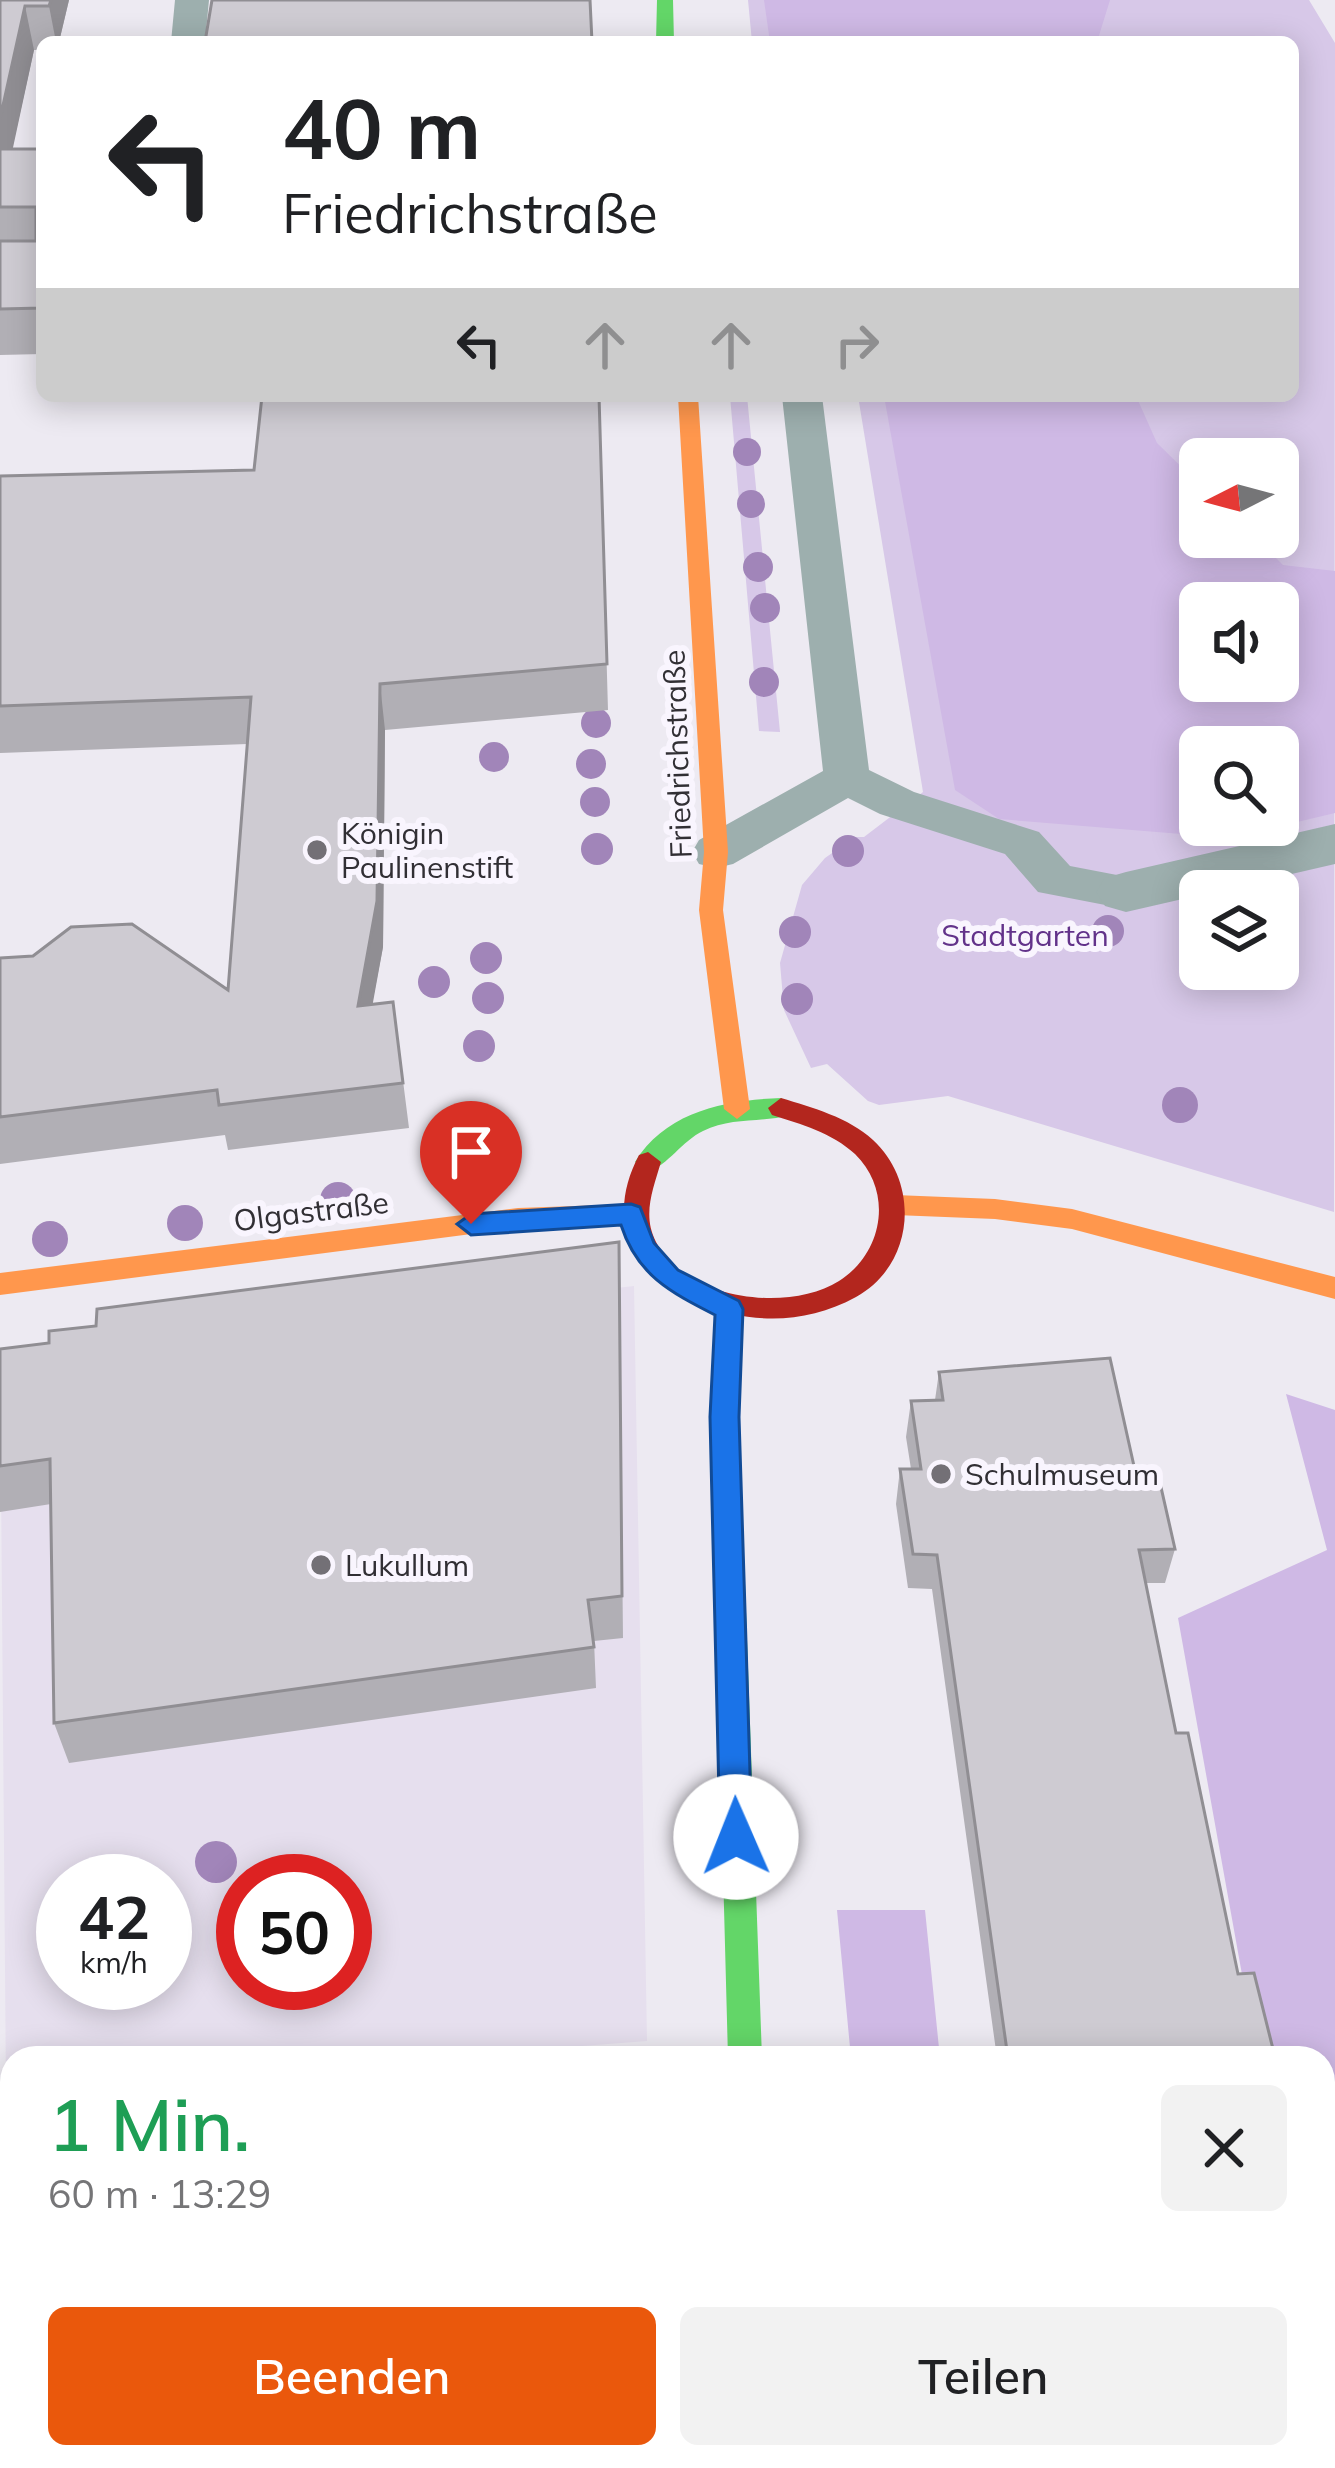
<!DOCTYPE html>
<html lang="de">
<meta charset="utf-8">
<style>
body{margin:0;font-family:Mulish,sans-serif;background:#f2f2f2;color:#202124;height:100vh;display:flex;flex-direction:column;font-size:45px;white-space:nowrap}
*{box-sizing:border-box;margin:0}
p{font-size:39px;color:#757577}
.icon{flex:none;width:66px;height:66px;fill:none;stroke:currentColor;stroke-width:2;stroke-linecap:round;stroke-linejoin:round}
.map{position:relative;flex:1;overflow:hidden}
.details{position:absolute;left:0px;top:2046px;width:1335px;height:423px;display:flex;flex-direction:column;background:#fff;border-radius:36px 36px 0 0;box-shadow:0 6px 30px #0003}
.details>*{flex:none}
.hud{position:absolute;left:36px;top:36px;width:1263px;height:366px;border-radius:18px;box-shadow:0 6px 30px #0003;background:#fff;color:#202124;overflow:hidden}
.needle{width:78px;rotate:264deg}
.tools{position:absolute;left:1179px;top:438px;display:grid;gap:24px}
.tools a{display:grid;place-items:center;width:120px;height:120px;border-radius:18px;background:#fff;box-shadow:0 6px 30px #0003;font-size:60px}
.speed{position:absolute;left:36px;top:1854px;display:flex;gap:24px;font-size:60px;font-weight:700;text-align:center}
.speed>*{display:grid;place-content:center;width:156px;height:156px;border-radius:50%;background:#fff;box-shadow:0 6px 30px #0003;line-height:1}
.speed small{font-size:30px;font-weight:400}
.speed .limit{border:18px solid #d22;background:#fff;color:#111}
.pin{position:absolute;display:grid;place-items:center;width:102px;height:102px;color:#fff;margin:-123px -51px;border-radius:50% 50% 50% 0;rotate:-45deg;box-shadow:0 0 12px #0007}
.pin .icon{rotate:45deg}
.me{position:absolute;width:132px;margin:-66px;rotate:359deg;stroke-linejoin:round;filter:drop-shadow(0 0 9px #0008)}
.turn{display:flex;align-items:center;gap:42px;height:252px;padding:0 48px;font-size:54px}
.turn .icon{width:156px;height:156px;stroke-width:2.5}
.turn b{display:block;font-size:84px;line-height:102px}
.lanes{display:flex;align-items:center;height:114px;padding:0 48px;background:#0003;justify-content:center;gap:60px;direction:ltr}
.lanes .off{opacity:.35}
.round{display:grid;place-items:center;flex:none;width:126px;height:126px;border-radius:18px;background:#f2f2f2}
.head{display:flex;align-items:center;justify-content:space-between;height:204px;padding:0 48px}
h1{font-size:72px;font-weight:600;line-height:90px;color:#1e9e55}
.action{display:flex;gap:24px;margin-top:auto;padding:24px 48px}
.action a{flex:1;height:138px;border-radius:18px;background:#ea580c;color:#fff;font-size:48px;font-weight:600;line-height:138px;text-align:center}
.action a+a{background:#f2f2f2;color:#202124}
.map>svg:first-child{display:block}
</style>
<div class="map">
<svg width="1335" height="2468" viewBox="0 0 1335 2468">
<rect width="100%" height="100%" fill="#edeaf2"/>
<path fill="#e6dfee" fill-rule="evenodd" d="M634,1286l13,755 -222,17h-413v31l-6,1 -6,-732zM63,1881h102v102h-102zM243,1881h102v102h-102z"/>
<path fill="#d7c8e8" fill-rule="evenodd" d="M748,0h561l26,43 -1,1169 -386,-116 -69,9 -11,-4 -41,-37 -16,4 -27,-58 -4,-47 22,-78 23,-27 30,-21h9l59,-45 -65,-396h435v-354h-541zM1200,459h78v78h-78zM1200,603h78v78h-78zM1200,747h78v78h-78zM1200,891h78v78h-78z
M730,396h17l33,336 -21,-1z"/>
<path fill="#cfb9e5" fill-rule="evenodd" d="M764,0h346l-13,42h-327z
M884,396h252l21,47 43,42v52h55l28,28 52,6v242l-105,25 -231,-19 -44,-29zM1200,603h78v78h-78zM1200,747h78v78h-78z
M1286,1394l49,16v1058h-446l-1,-11h435v-399h-66l-79,-440 149,-68z
M837,1910h88l15,148h-89z"/>
<g fill="none" stroke-linecap="round" stroke-linejoin="round">
<path fill="#9dafae" fill-rule="evenodd" d="M175,0h34l-4,42h-34z
M782,396h40l47,374 45,22 125,40 31,34 73,14 7,12 -7,12 -17,5 -88,-17 -33,-38 -125,-40 -32,-16 -115,66 -17,4 -17,-4 -7,-12 7,-12 124,-69z"/>
<path fill="#9dafae" fill-rule="evenodd" d="M1335,824v40l-117,27h-18v4l-74,17 -21,-6 -9,-14 9,-14 21,-6z"/>
<path fill="#63d668" fill-rule="evenodd" d="M657,0h16l1,42h-18z
M781,1098l13,10 -4,7c-29,8 -59,2 -87,16 -21,10 -35,34 -55,41l-13,-10c31,-51 91,-62 146,-64z
M729,1298l10,3 4,8 -4,108 23,641h-34l-17,-641 4,-108 4,-8z"/>
<path fill="#ff974d" fill-rule="evenodd" d="M678,396h20l30,456 -5,58 27,199 -13,10 -13,-10 -25,-199 5,-58z
M895,1195l100,4 77,10 263,68v22l-263,-70 -77,-10 -100,-4 -9,-3 -4,-7 4,-7z
M631,1204l9,3 4,7 -4,7 -9,3 -113,4 -518,67v-22l518,-65z
M749,2457h38l1,11h-38z"/>
<path fill="#b3261e" fill-rule="evenodd" d="M781,1098c32,10 67,19 92,42 48,44 41,125 -17,157 -40,22 -82,26 -125,17 -30,-6 -60,-18 -81,-41 -32,-36 -33,-76 -11,-118l9,-3 13,10c-8,27 -19,53 -5,80 29,58 132,71 183,39 44,-28 55,-89 16,-127 -23,-21 -54,-30 -83,-39l-4,-7z"/>
</g>
<g fill="#a185b9">
<circle cx="747" cy="452" r="14"/>
<circle cx="751" cy="504" r="14"/>
<circle cx="758" cy="567" r="15"/>
<circle cx="765" cy="608" r="15"/>
<circle cx="764" cy="682" r="15"/>
<circle cx="596" cy="723" r="15"/>
<circle cx="494" cy="757" r="15"/>
<circle cx="591" cy="764" r="15"/>
<circle cx="595" cy="802" r="15"/>
<circle cx="597" cy="849" r="16"/>
<circle cx="848" cy="851" r="16"/>
<circle cx="1108" cy="931" r="16"/>
<circle cx="795" cy="932" r="16"/>
<circle cx="486" cy="958" r="16"/>
<circle cx="434" cy="982" r="16"/>
<circle cx="488" cy="998" r="16"/>
<circle cx="797" cy="999" r="16"/>
<circle cx="479" cy="1046" r="16"/>
<circle cx="1180" cy="1105" r="18"/>
<circle cx="338" cy="1200" r="18"/>
<circle cx="185" cy="1223" r="18"/>
<circle cx="50" cy="1239" r="18"/>
<circle cx="216" cy="1862" r="21"/>
</g>
<path fill="#b1afb5" d="M0,0h69l-10,42h-17v8h-8l-22,99h30v205l-42,1z
M599,396l9,314 -223,20 -2,217 -11,57 21,-2 16,126 -181,22 -3,-15 -225,29v-206l228,32 19,-246 -247,9v-277l254,-6z
M619,1242l4,396 -29,3 2,47 -527,75 -15,-40 -3,-219 -51,8v-163l49,-6 47,-17z
M939,1372l197,103 39,74 -10,34h-19l30,150 62,241 37,84h-278l-65,-469 -24,-1 -12,-84 4,-35h11l-5,-32 5,-36 24,-1z"/>
<path fill="#908e93" d="M51,0h18l-10,42h-3l-7,-36z
M25,6l9,44 -31,144 -3,-12v-63z
M380,684l5,46 -2,217 -19,105 -6,-46z"/>
<path fill="#cecbd2" stroke="#908e93" stroke-width="3" d="M0,0h51l-2,6h-24l-25,113z
M212,0h378l2,42h-387z
M0,149h42v159l-42,1v-68h36v-34h-36z
M262,396h337l8,268 -227,20 -3,217 -19,105 35,-4 10,81 -184,22 -2,-15 -217,27v-159l33,-2 38,-29 61,-3 96,66 23,-293 -251,9v-230l254,-6z
M619,1242l3,354 -34,4 6,47 -540,76 -4,-264 -50,7v-117l49,-6v-12l47,-5 1,-17z
M1110,1358l26,117 22,-1 17,75 -36,1 37,183h12l50,241 16,-1 21,84 -267,1 -71,-503 -24,-1 -13,-85h21l-10,-68 32,-1 -4,-28z"/>
<path fill="#1a73e8" stroke="#114b97" stroke-width="3" d="M631,1204l9,3 14,36 24,27 61,31 4,8 -4,108 13,420 -5,10 -11,5 -12,-5 -4,-10 -10,-420 5,-102c-45,-23 -78,-40 -94,-90l-150,10 -14,-11 14,-10z"/>
<g fill="#737076" stroke="#f9f5fe" stroke-width="4.5">
<circle cx="317" cy="850" r="12"/>
<circle cx="941" cy="1474" r="12"/>
<circle cx="321" cy="1565" r="12"/>
</g>
<g text-anchor="middle" dominant-baseline="central" stroke-width="12" stroke-linejoin="round" paint-order="stroke">
<g font-size="30" fill="#312f34" stroke="#f9f5fe">
<text transform="translate(677 754) rotate(-92)">Friedrichstraße</text>
<text transform="translate(311 1211) rotate(-7)">Olgastraße</text>
</g>
<g font-size="30" fill="#312f34" stroke="#f9f5fe" text-anchor="start">
<text x="341" y="833">Königin<tspan x="341" dy="34">Paulinenstift</tspan></text>
<text x="965" y="1474">Schulmuseum</text>
<text x="345" y="1565">Lukullum</text>
</g>
<g font-size="30" fill="#62328a" stroke="#f9f5fe">
<text x="1025" y="935">Stadtgarten</text>
</g>
</g>
</svg>
<div class="tools">
<a><svg class="needle" viewBox="-14 -14 28 28"><path d="M0-13l5 13h-10z" fill="#e53935"/><path d="M0 13l5-13h-10z" fill="#757577"/></svg></a>
<a><svg class="icon" aria-label="sound" viewBox="0 0 24 24"><path d="M4 9h4l5-4v14l-5-4H4zM17 9q2 3 0 6"/></svg></a>
<a><svg class="icon" aria-label="search" viewBox="0 0 24 24"><circle cx="10" cy="10" r="6"/><path d="M15 15l6 6"/></svg></a>
<a><svg class="icon" aria-label="layers" viewBox="0 0 24 24"><path d="M12 4l9 5-9 5-9-5zM3 14l9 5 9-5"/></svg></a>
</div>
<div class="speed"><div>42<small>km/h</small></div><div class="limit">50</div></div>
<div class="pin" style="left:471px;top:1224px;background:#d93025"><svg class="icon" aria-label="arrive" viewBox="0 0 24 24"><path d="M6 21V4h12l-3 4 3 4H6"/></svg></div>
<svg class="me" style="left:736px;top:1837px" viewBox="-20 -20 40 40"><circle r="19" fill="#fff"/><path d="M0-13L10 11 0 6-10 11z" fill="#1a73e8"/></svg>
<div class="hud">
<div class="turn"><svg class="icon" aria-label="left" viewBox="0 0 24 24"><path d="M17 20v-9H6M10 6l-5 5 5 5"/></svg><div><b>40 m</b>Friedrichstraße</div></div>
<div class="lanes"><svg class="icon" aria-label="left" viewBox="0 0 24 24"><path d="M17 20v-9H6M10 6l-5 5 5 5"/></svg><svg class="icon off" aria-label="ahead" viewBox="0 0 24 24"><path d="M12 20V5M6 11l6-6 6 6"/></svg><svg class="icon off" aria-label="ahead" viewBox="0 0 24 24"><path d="M12 20V5M6 11l6-6 6 6"/></svg><svg class="icon off" aria-label="right" viewBox="0 0 24 24"><path d="M7 20v-9h11M14 6l5 5-5 5"/></svg></div>
</div>
<section class="details">
<div class="head"><div><h1>1 Min.</h1><p>60 m · 13:29</p></div><a class="round"><svg class="icon" aria-label="close" viewBox="0 0 24 24"><path d="M6 6l12 12M18 6L6 18"/></svg></a></div>
<div class="action"><a>Beenden</a><a>Teilen</a></div>
</section>
</div>
